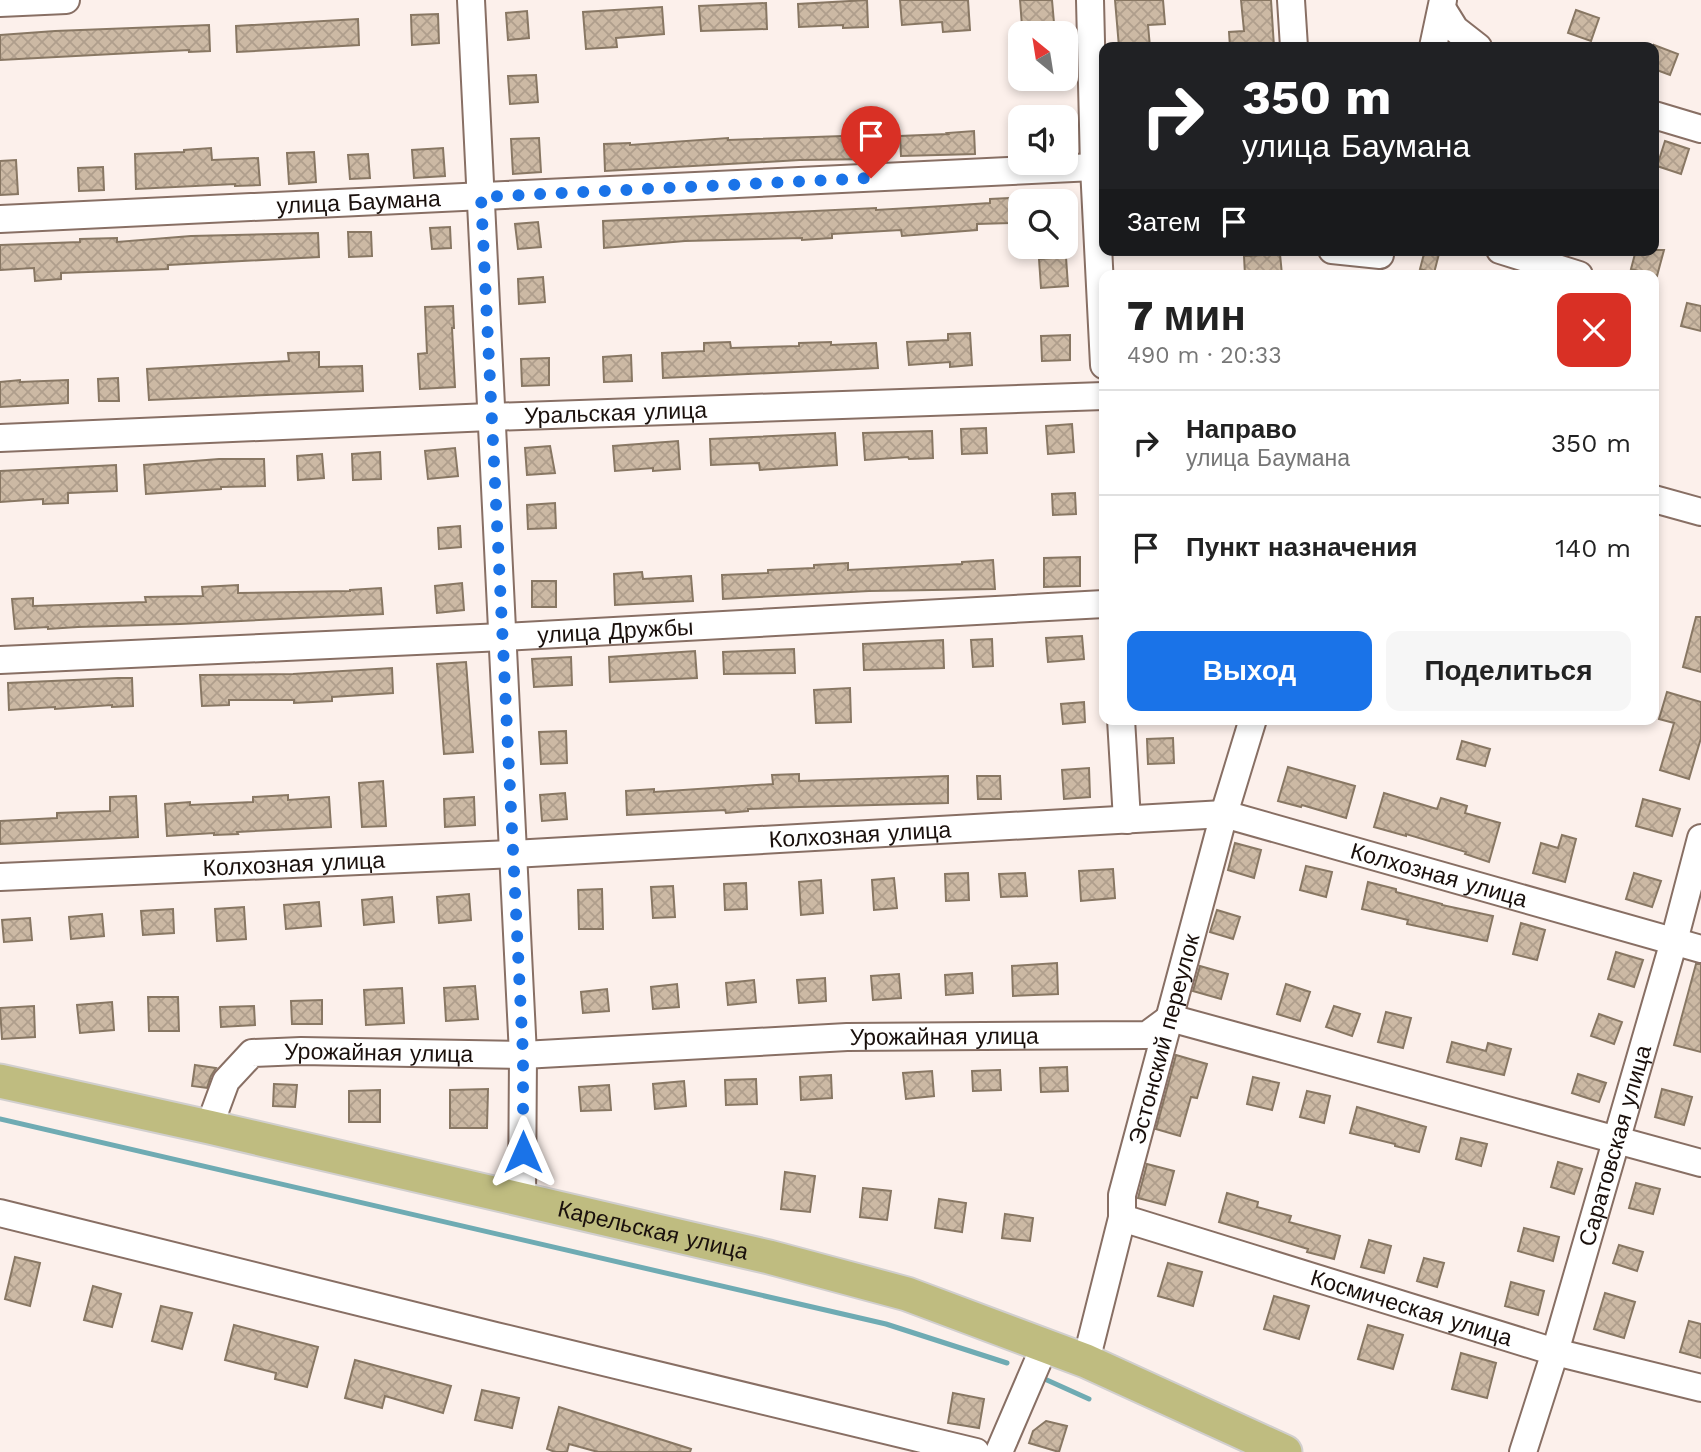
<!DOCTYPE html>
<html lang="ru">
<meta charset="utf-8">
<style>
body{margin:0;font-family:"Work Sans",sans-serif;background:#f6f6f6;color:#222;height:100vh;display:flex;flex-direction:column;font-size:26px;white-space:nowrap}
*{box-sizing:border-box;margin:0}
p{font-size:23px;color:#767676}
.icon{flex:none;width:38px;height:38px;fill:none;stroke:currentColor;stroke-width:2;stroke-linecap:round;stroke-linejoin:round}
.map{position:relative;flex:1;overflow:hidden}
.panel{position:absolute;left:1099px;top:270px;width:560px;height:455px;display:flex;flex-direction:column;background:#fff;border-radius:14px;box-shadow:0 4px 10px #0003}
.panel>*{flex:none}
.banner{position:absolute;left:1099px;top:42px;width:560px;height:214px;border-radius:14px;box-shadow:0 4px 10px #0003;background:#202124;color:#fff;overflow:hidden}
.needle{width:46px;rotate:330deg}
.controls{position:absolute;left:1008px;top:21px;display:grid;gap:14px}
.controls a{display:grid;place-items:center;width:70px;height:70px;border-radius:14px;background:#fff;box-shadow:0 4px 10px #0003;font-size:35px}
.pin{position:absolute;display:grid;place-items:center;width:60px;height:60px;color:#fff;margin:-72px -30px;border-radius:50% 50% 50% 0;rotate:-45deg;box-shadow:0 0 7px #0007}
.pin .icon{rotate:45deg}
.me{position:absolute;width:77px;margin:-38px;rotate:0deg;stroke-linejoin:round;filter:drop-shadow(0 0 5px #0008)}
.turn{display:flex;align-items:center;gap:24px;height:147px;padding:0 28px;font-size:32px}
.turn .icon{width:91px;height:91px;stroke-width:2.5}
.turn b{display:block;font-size:49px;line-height:60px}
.then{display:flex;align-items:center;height:66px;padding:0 28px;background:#0003;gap:14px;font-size:26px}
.round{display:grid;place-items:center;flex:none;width:74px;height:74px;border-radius:14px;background:#f6f6f6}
.summary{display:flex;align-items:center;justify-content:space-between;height:119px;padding:0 28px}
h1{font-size:42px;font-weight:800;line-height:52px}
.button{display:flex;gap:14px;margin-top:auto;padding:14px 28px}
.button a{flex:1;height:80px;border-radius:14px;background:#1a73e8;color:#fff;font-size:28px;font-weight:800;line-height:80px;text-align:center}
.button a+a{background:#f6f6f6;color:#222}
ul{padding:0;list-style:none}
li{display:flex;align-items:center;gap:21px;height:105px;padding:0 28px;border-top:2px solid #e0e0e0}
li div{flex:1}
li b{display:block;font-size:26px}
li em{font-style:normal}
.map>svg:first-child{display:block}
</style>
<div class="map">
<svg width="1701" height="1452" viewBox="0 0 1701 1452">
<defs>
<pattern id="building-cross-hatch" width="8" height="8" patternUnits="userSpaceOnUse" patternTransform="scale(1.75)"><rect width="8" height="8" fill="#ccb9a4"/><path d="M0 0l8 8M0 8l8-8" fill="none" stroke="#af9e8c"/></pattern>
</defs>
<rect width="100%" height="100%" fill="#fcf0eb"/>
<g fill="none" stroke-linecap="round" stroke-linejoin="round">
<path stroke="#6fabb3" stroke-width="5" d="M0,1119l886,205 121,39
M1038,1376l51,23"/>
</g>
<path fill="url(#building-cross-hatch)" stroke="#887763" stroke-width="2" d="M867,0l1,27 -25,1v-3l-44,2 -1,-23z
M900,0h68l2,30 -27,2 -1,-10 -40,3z
M1020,0h32l2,23 -32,3z
M1115,0h48l2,24 -17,1 2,22h-31z
M1241,0h30l3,47h-44l-1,-15 15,-1z
M766,3l1,26 -66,2 -2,-25z
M662,7l2,27 -48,4 1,9 -31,2 -3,-37z
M1576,10l23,8 -8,23 -23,-8z
M527,11l2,27 -21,2 -2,-27z
M438,14l1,29 -27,2 -1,-30z
M358,19l1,26 -122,7 -1,-26z
M209,25l1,26 -21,1v-2l-189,10v-25l55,-4z
M1654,45l24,9 -8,21 -16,-6z
M536,75l2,27 -28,2 -2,-28z
M974,131l1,23 -74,2 -1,-20 48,-2 -1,-1z
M872,135l1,24 -73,1 -195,11 -1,-27 26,-1v2l98,-7v2z
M539,138l2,34 -28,2 -2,-35z
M1665,141l24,8 -8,25 -24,-8z
M211,148l1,12 46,-2 2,27 -25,1v-2l-99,5 -1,-35 49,-2v-2z
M443,148l2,28 -31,2 -2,-28z
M314,152l2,30 -27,2 -2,-31z
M368,154l2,24 -20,1 -2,-24z
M16,160l2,34 -18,1v-34z
M103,167l1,23 -25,1 -1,-23z
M1009,198l1,25 -33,1v6l-75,6 -1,-6 -69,4v4l-30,2v-2l-117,3 -81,7 -1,-27 273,-13v2l68,-4 46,-3v-4z
M538,222l3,25 -23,2 -3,-25z
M450,227l1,21 -19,1 -2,-21z
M348,232h23l1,24 -23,1z
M318,233l1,24 -151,8v4l-25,1 -82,3v6l-26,2 -1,-13 -34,2v-25l80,-3v-3l37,-1v4l74,-6z
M1425,250h15l-6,23 -14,-4z
M1636,250h28l-7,26 -26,-7z
M1280,254l2,21h-37l-1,-19z
M1066,257l2,29 -27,2 -2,-29z
M543,277l2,25 -26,2 -1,-25z
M1687,303l14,3v25l-20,-5z
M453,306l1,22h-2l3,59 -35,2 -2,-35 9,-1 -2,-46z
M970,333l2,32 -22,2v-5l-41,3 -2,-23 41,-2v-6z
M1070,335v25l-28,1 -1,-25z
M730,342l1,6 68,-2v-3l32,-1v3l45,-2 2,25 -215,10 -1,-25 42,-2v-8z
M319,352v15l43,-1 1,25 -214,9 -2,-31 142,-8 -1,-8z
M631,355l1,26 -28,1 -1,-25z
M549,358v27l-27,1 -1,-27z
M118,378l1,23h-20l-1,-22z
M20,380v2l48,-2v23l-68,4v-25z
M1072,424l2,28 -26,2 -2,-28z
M986,428l1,25 -25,1 -1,-25z
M932,431l1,27 -24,1 -1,-2 -43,3 -2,-27z
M835,433l2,32 -77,5 -1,-7 -48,2 -1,-26z
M678,441l2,28 -27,2v-3l-38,3 -2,-25z
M550,446l5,27 -28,2 -2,-27z
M455,448l3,28 -30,3 -3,-28z
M380,452l1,27 -28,1 -1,-26z
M322,454l2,24 -26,2 -1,-24z
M219,459h45l1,27 -44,1v2l-75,5 -2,-29z
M116,465l1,26 -49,2v10l-25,1v-5l-43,3v-31z
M1075,493l1,21 -23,1 -1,-21z
M555,503l1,25 -28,1 -1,-24z
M460,526l1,21 -22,2 -1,-21z
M1080,557v29l-36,1v-29z
M993,560l2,29 -126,2 -146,8 -1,-24 46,-2v-3l46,-2v-3l34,-2v7l114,-6v-2z
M642,572l1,7 48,-3 2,25 -78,4 -1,-31z
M532,581h24v26h-24z
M462,583l2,27 -27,3 -2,-27z
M238,585v8l112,-2v-1l31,-2 2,26 -203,10 -102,3 -30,2v-2l-33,2 -3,-30 21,-1v8l113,-4 -1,-5 58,-1 -1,-9z
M1696,617h5v55l-18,-5z
M1082,636l2,23 -36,3 -2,-24z
M992,639l1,27 -20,1 -2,-27z
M943,640l1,28 -80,2 -1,-26z
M794,649l1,24 -71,1 -1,-22z
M695,651l2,27 -87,4 -1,-25z
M571,657l1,28 -38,2 -2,-28z
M466,662l7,90 -29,2 -7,-90z
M392,668l1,25 -61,4v4l-38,2v-3h-65v5l-27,1 -2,-31 93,-1z
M118,678h14l1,28 -21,1v-2l-57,4v-2l-46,3 -1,-27z
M850,688l1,34 -35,1 -2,-33z
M1667,692l34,10v36l-12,41 -29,-9 14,-47 -15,-4z
M1084,702l1,20 -22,2 -2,-20z
M566,731l1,32 -26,1 -2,-32z
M1173,738l1,25 -26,1 -1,-25z
M1462,741l28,8 -5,17 -28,-7z
M1288,767l67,19 -9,32 -44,-13 -1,2 -23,-6z
M1089,768l1,29 -26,2 -2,-29z
M799,774v7l149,-5v27l-148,4 -52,2v2l-22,2 -1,-3 -98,5 -1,-24 28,-2v3l119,-8 -1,-9z
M977,776h23l1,23h-23z
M383,781l3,45 -24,1 -3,-44z
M565,793l2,26 -25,2 -2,-26z
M1384,793l53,16 4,-11 26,8 -2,7 35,10 -11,39 -24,-8 1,-2 -60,-18v2l-32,-9z
M288,795v5l41,-3 2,30 -94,5 1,2 -24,1v-2l-47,3 -2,-32 25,-2v3l63,-3v-5z
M136,796l2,41 -138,7v-23l57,-3v-5l53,-2v-14z
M474,797l1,28 -30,2 -1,-28z
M1643,799l37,10 -8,27 -36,-10z
M1562,835l14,4 -11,43 -32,-9 8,-30 17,5z
M1235,843l26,7 -7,28 -26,-8z
M1306,866l26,6 -6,25 -26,-7z
M1113,869l2,29 -34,3 -2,-30z
M968,873l1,27 -23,1 -1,-27z
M1025,873l2,23 -26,1 -2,-23z
M1634,873l27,8 -9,26 -26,-8z
M894,878l3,30 -23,2 -2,-30z
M821,880l2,33 -22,2 -2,-33z
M1368,882l28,7v3l46,12v1l51,11 -6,25 -80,-17 1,-4 -46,-11z
M746,883l1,26 -22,1 -1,-26z
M673,886l2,31 -22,1 -2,-31z
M602,889l1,40h-24l-1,-39z
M469,894l2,26 -32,3 -2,-26z
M392,897l2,25 -30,3 -2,-25z
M319,902l2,24 -35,3 -2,-24z
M244,907l2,32 -29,2 -2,-32z
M173,909l1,24 -31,2 -2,-24z
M1217,910l23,7 -7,22 -23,-7z
M102,914l2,22 -33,3 -2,-22z
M30,918l2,22 -28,2 -2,-22z
M1521,923l24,7 -8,30 -24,-6z
M1616,952l27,8 -9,27 -26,-8z
M1057,963l1,31 -45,2 -1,-30z
M1696,964h5v88l-27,-7z
M1200,966l28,8 -7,25 -28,-8z
M972,973l1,20 -27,2 -1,-20z
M899,974l2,24 -28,2 -2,-24z
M825,978l1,23 -27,2 -2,-23z
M754,980l2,22 -28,3 -2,-22z
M677,984l2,23 -26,2 -2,-22z
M1286,984l24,8 -10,29 -23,-7z
M475,986l3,33 -32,2 -2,-33z
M402,988l2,35 -38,2 -2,-35z
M607,989l2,22 -26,2 -2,-21z
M148,997h30l1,34h-30z
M322,1000v24h-30l-1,-23z
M112,1002l2,28 -34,3 -3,-28z
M34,1006l1,31 -33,2 -2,-31z
M254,1006l1,19 -34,2 -1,-20z
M1334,1006l26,8 -8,22 -26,-9z
M1386,1012l25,6 -8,30 -25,-6z
M1599,1014l23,8 -8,22 -23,-8z
M1452,1042l34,9 2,-8 23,6 -7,26 -57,-13z
M1176,1055l31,9 -10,34 -6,-1 -11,39 -24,-7z
M195,1065l21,3 -5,8 -4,12 -15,-2z
M1067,1067l1,24 -27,1 -1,-24z
M1000,1070l1,20 -28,1 -1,-20z
M932,1071l2,25 -28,3 -3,-26z
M1578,1074l28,9 -7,19 -27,-9z
M831,1075l1,23 -31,2 -1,-23z
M1253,1077l26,6 -7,27 -25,-6z
M756,1079l1,25 -31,1 -1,-25z
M684,1081l2,25 -31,3 -2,-25z
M274,1084l23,1 -2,22 -22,-1z
M609,1085l2,25 -30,1 -2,-24z
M488,1089l-1,39h-37v-38z
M1662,1089l30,8 -8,28 -29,-8z
M380,1090v32h-31v-31z
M1307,1091l23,5 -6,27 -24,-6z
M1357,1107l69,20 -7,25 -24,-6v-2l-45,-11z
M1461,1138l26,6 -6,22 -25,-7z
M1558,1162l24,7 -8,25 -23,-7z
M1147,1164l27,7 -9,34 -27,-7z
M785,1172l30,4 -5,36 -29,-3z
M1636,1183l24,6 -7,25 -24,-6z
M863,1188l28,3 -4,29 -27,-3z
M1227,1193l31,9 -1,5 34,9 -2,6 51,14 -6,23 -27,-7 1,-3 -89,-27z
M939,1199l27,4 -4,29 -27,-4z
M1005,1214l28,4 -3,23 -28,-3z
M1524,1228l35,9 -6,24 -35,-10z
M1369,1240l22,6 -7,27 -23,-6z
M1619,1245l24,7 -6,19 -24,-8z
M15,1257l25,6 -10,43 -25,-7z
M1424,1258l20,5 -7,24 -20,-6z
M1168,1263l34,9 -9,34 -35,-10z
M1511,1282l33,9 -6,24 -33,-9z
M93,1286l28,8 -9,33 -28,-7z
M1605,1293l30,9 -11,36 -30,-9z
M1274,1296l35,10 -10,33 -35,-10z
M161,1306l31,7 -10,36 -30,-8z
M1689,1321l12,3v34l-21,-6z
M234,1325l84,22 -11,40 -32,-8 1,-6 -51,-13z
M1368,1325l35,10 -10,34 -35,-10z
M1461,1353l35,10 -9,35 -35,-9z
M355,1360l96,26 -8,27 -58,-17 -3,12 -37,-10z
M482,1390l37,8 -7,30 -37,-8z
M953,1393l31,6 -5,29 -31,-5z
M559,1407l132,42 -1,3h-92l-29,-8 -2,8h-12l-8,-3z
M1046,1421l21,5 -8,26 -30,-9 4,-12z"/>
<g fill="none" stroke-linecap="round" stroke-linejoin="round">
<defs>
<g id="minor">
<path d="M471,0l52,1055 -1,145"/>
<path d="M1090,0l4,167 10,198"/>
<path d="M1291,0l3,47"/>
<path d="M0,3l66,-3"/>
<path d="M1442,8l13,21 23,18"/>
<path d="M1433,47l10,-47"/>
<path d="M1654,115l47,14"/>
<path id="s1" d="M0,219l1094,-52"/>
<path d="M1332,250l48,5"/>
<path d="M1500,250l79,25"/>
<path id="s2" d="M0,438l490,-21 614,-21"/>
<path d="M1654,499l47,13"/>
<path id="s3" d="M0,660l503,-23 601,-33"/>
<path d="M1121,719l6,101"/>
<path id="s4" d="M0,877l513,-23 711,-40 477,135"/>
<path id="s5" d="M209,1127l17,-46 26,-28 49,-2 222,4 324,-18 300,-2 23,-17 531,145"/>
<path d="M0,1213l496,123 480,116"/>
<path id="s6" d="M1122,1218l433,134 146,36"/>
<path id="s7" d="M1086,1361l36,-143v-23l102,-381 29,-95"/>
<path d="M999,1452l46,-107"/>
<path id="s8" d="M1523,1452l32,-100 119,-411 27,-103"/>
</g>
<g id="major">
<path id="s9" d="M0,1081l209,46 560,130 138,37 179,67 199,91"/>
</g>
</defs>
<use href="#minor" stroke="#886f64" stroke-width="30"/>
<use href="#major" stroke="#d1cfce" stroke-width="37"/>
<use href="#minor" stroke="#fff" stroke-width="26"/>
<use href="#major" stroke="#bfbc80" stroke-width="33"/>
</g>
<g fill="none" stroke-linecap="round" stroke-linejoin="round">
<path stroke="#1a73e8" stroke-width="12" stroke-dasharray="0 21.6" d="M523,1152v-97l-42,-858 390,-19"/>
</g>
<g text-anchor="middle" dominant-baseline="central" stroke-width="6" stroke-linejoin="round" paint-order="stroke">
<g font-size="23" fill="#1a100c" stroke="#fff">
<text stroke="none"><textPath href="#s1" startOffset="359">улица Баумана</textPath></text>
<text stroke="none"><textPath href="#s2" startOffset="616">Уральская улица</textPath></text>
<text stroke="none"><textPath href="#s3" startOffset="616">улица Дружбы</textPath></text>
<text stroke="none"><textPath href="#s4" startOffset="861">Колхозная улица</textPath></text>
<text stroke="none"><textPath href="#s4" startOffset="294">Колхозная улица</textPath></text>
<text stroke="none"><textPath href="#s4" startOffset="1449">Колхозная улица</textPath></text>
<text stroke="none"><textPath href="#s5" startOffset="780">Урожайная улица</textPath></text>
<text stroke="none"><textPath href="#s7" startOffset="332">Эстонский переулок</textPath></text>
<text stroke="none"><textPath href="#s5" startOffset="214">Урожайная улица</textPath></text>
<text stroke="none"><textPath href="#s8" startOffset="320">Саратовская улица</textPath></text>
<text stroke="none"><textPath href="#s9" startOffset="670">Карельская улица</textPath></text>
<text stroke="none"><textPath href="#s6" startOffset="303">Космическая улица</textPath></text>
</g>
</g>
</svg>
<div class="controls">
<a><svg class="needle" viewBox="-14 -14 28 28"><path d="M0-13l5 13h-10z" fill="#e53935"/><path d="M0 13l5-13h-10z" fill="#767676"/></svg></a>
<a><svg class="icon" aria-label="sound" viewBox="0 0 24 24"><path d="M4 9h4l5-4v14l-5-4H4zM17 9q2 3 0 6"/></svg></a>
<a><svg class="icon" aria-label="search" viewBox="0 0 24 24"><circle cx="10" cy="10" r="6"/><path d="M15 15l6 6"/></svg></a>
</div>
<div class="pin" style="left:871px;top:178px;background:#d93025"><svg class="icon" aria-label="arrive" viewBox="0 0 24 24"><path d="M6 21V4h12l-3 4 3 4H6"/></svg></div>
<svg class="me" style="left:523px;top:1152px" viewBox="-20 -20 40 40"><path d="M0-17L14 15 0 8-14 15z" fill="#1a73e8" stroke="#fff" stroke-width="4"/></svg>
<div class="banner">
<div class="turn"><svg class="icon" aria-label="right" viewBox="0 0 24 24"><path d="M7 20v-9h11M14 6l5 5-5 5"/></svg><div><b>350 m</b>улица Баумана</div></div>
<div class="then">Затем<svg class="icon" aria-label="arrive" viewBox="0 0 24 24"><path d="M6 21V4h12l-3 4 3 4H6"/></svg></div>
</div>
<section class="panel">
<div class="summary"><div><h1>7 мин</h1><p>490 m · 20:33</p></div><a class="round" style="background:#d93025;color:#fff"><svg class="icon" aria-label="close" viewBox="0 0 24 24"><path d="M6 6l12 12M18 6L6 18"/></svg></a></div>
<ul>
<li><svg class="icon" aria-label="right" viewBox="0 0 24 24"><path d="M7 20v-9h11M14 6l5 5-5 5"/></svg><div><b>Направо</b><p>улица Баумана</p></div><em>350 m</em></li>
<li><svg class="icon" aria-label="arrive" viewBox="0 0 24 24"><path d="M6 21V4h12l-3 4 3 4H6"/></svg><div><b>Пункт назначения</b></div><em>140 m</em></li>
</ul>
<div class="button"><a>Выход</a><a>Поделиться</a></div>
</section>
</div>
